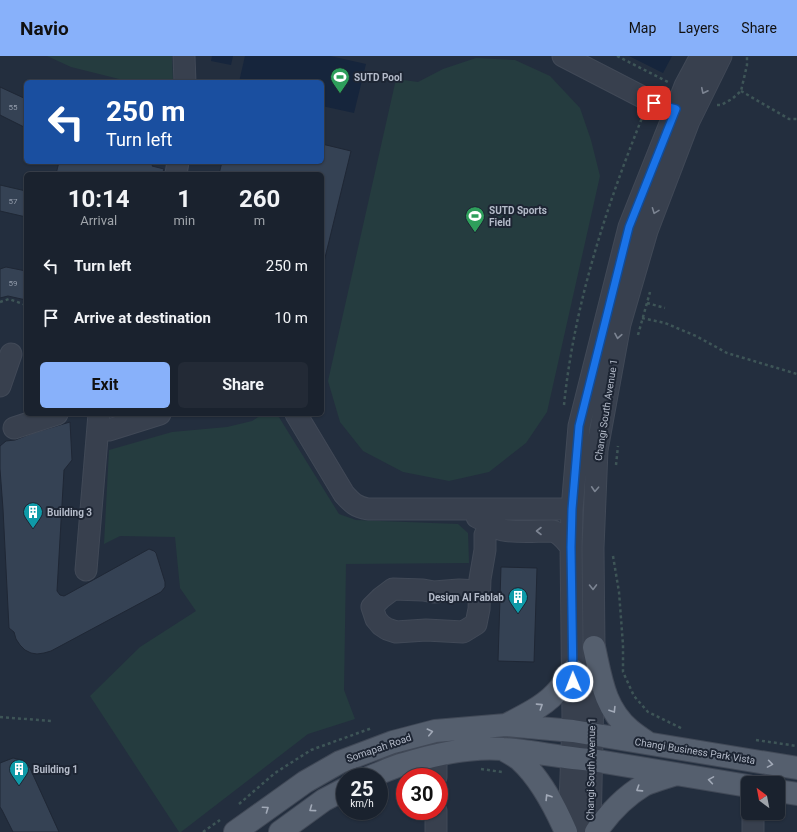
<!DOCTYPE html>
<style>
body{margin:0;font-family:Roboto,sans-serif;background:#232a36;color:#f1f3f6;height:100vh;display:flex;flex-direction:column;font-size:15px;white-space:nowrap}
*{box-sizing:border-box;margin:0}
p{font-size:13px;color:#9fa4aa}
.icon{flex:none;width:22px;height:22px;fill:none;stroke:currentColor;stroke-width:2;stroke-linecap:round;stroke-linejoin:round}
.map{position:relative;flex:1;overflow:hidden}
.details{position:absolute;left:24px;top:116px;width:300px;height:244px;display:flex;flex-direction:column;background:#1a222e;border-radius:6px;box-shadow:0 1px 3px #0004,0 0 0 1px #383f4a}
.details>*{flex:none}
.hud{position:absolute;left:24px;top:24px;width:300px;height:84px;border-radius:6px;box-shadow:0 1px 3px #0004,0 0 0 1px #383f4a;background:#1a4fa0;color:#fff;overflow:hidden}
.needle{width:26px;rotate:328deg}
.fabs{position:absolute;left:741px;top:720px;display:grid;gap:8px}
.fabs a{display:grid;place-items:center;width:44px;height:44px;border-radius:6px;background:#1a222e;box-shadow:0 1px 3px #0004,0 0 0 1px #383f4a;font-size:20px}
.speed{position:absolute;left:336px;top:712px;display:flex;gap:8px;font-size:20px;font-weight:700;text-align:center}
.speed>*{display:grid;place-content:center;width:52px;height:52px;border-radius:50%;background:#1a222e;box-shadow:0 1px 3px #0004,0 0 0 1px #383f4a;line-height:1}
.speed small{font-size:10px;font-weight:400}
.speed .limit{border:6px solid #d22;background:#fff;color:#111}
.pin{position:absolute;display:grid;place-items:center;width:34px;height:34px;color:#fff;margin:-17px;border-radius:8px;box-shadow:0 2px 6px #0006}
.me{position:absolute;width:44px;margin:-22px;rotate:359deg;stroke-linejoin:round;filter:drop-shadow(0 0 3px #0008)}
.turn{display:flex;align-items:center;gap:14px;height:84px;padding:0 16px;font-size:18px}
.turn .icon{width:52px;height:52px;stroke-width:2.5}
.turn b{display:block;font-size:28px;line-height:34px}
.eta{display:flex;justify-content:space-evenly;align-items:center;height:68px;text-align:center}
.eta b{font-size:24px;font-weight:700;line-height:28px}
.action{display:flex;gap:8px;margin-top:auto;padding:8px 16px}
.action a{flex:1;height:46px;border-radius:6px;background:#88b1fa;color:#111;font-size:16px;font-weight:700;line-height:46px;text-align:center}
.action a+a{background:#232a36;color:#f1f3f6}
ul{padding:0;list-style:none}
li{display:flex;align-items:center;gap:12px;height:52px;padding:0 16px}
li div{flex:1}
li b{display:block;font-size:15px}
li em{font-style:normal}
header{display:flex;align-items:center;gap:24px;box-sizing:border-box;height:56px;padding:0 20px;background:#88b1fa;color:#111}
header strong{font-size:19px}
nav{display:flex;gap:22px;margin-inline-start:auto;font-size:14px}
.map>svg:first-child{display:block}
</style>
<header>
<strong>Navio</strong>
<nav><a>Map</a><a>Layers</a><a>Share</a></nav>
</header>
<div class="map">
<svg width="797" height="776" viewBox="0 0 797 776">
<rect width="100%" height="100%" fill="#232e3e"/>
<path fill="#253c3f" d="M47,0h125l1,26h-42l-60,-15z
M476,2l39,2 35,16 30,32 11,32 9,36 -53,236 -21,31 -37,29 -40,9 -46,-9 -40,-21 -23,-29 -12,-41 68,-302 22,3 25,-13z
M263,358h14l62,100 17,6 102,4 10,9 1,30 -123,1 -2,126 11,29 -47,15 -127,98h-2l-89,-136 50,-49 56,-36 -16,-23 -5,-51 -55,-1 -16,8 5,-94 63,-18 55,-5 25,-6z"/>
<path fill="#16253c" d="M212,0h21l-2,9 -20,-4z
M245,0h85l36,8 -12,49 -32,-7v-24h-83z
M629,0h43l-9,17z"/>
<path fill="#354254" stroke="#1f2735" d="M0,31l26,12v29l-26,-13z
M322,88l29,7 -29,119v-96h-103l3,-12h100z
M59,106h87l7,2 -1,2 12,3 -2,5h-106z
M146,106h15l-1,2h-7z
M0,129l26,6v26l-26,-6z
M6,211l20,4v29l-18,-4 -8,2v-29z
M70,366l2,38 -8,10 -7,121 3,4 4,1 2,-1 83,-46 5,2 2,2 9,29v5l-4,5 -110,59 -7,2 -7,1 -6,-1 -6,-3 -5,-5 -4,-6 -2,-7 -5,-4 -6,-119 -3,-40v-23l6,-5 9,-1 18,-7z
M501,511l36,1 -3,94 -36,-1z
M13,702l9,2 7,6 30,66h-46l-11,-22 -2,-3v-44z"/>
<g fill="none" stroke-linecap="round" stroke-linejoin="round">
<defs>
<path id="minor" d="M184,0l1,26
M563,0l91,47 22,6
M176,118l2,-12
M0,330l11,-32
M296,358l48,80c8,9 12,13 24,15h204
M14,372l43,-14
M109,374l51,-16
M477,461c8,4 17,11 26,13 16,3 33,1 49,1 9,2 13,9 19,16
M86,514l13,-156
M479,535l-20,-1 -25,2 -11,-2 -30,-1 -12,9 -9,9 4,12 5,6 6,4 9,3 30,-2 37,2 13,-8 3,-15 1,-30 5,-29v-15l5,-11
M436,721v-22
M436,755v21
M569,776l4,-111 -2,-174 1,-38 7,-83 50,-199 47,-118 9,-23 16,-30
M590,776l4,-185 -1,-99 4,-98 23,-126 27,-93 42,-110 32,-65
M753,776v-19"/>
<path id="major" d="M594,591c7,31 10,61 36,83 6,5 12,9 18,13
M506,669c19,-10 41,-20 54,-37 5,-6 9,-12 13,-18
M504,694c5,3 11,6 16,10 21,19 35,47 46,72
M370,721c11,-4 22,-10 34,-13 32,-10 66,-18 99,-15 30,2 59,9 89,11l156,26
M778,735l19,3
M235,776l70,-50 35,-20 53,-20 42,-11 71,-6 67,6 224,37
M280,776l44,-32 21,-11
M596,776c13,-19 28,-35 48,-47 9,-4 20,-7 29,-10"/>
</defs>
<use href="#minor" stroke="#414957" stroke-width="23"/>
<use href="#major" stroke="#414957" stroke-width="24"/>
<path stroke="#3e5557" stroke-width="2.5" stroke-dasharray="3 3" stroke-linecap="butt" d="M617,0l51,26
M741,35l48,28h8
M717,49h4l11,-6 9,-8 6,-26v-9
M0,246l9,-3 17,6
M647,247l18,5
M642,262l23,5 31,13 31,17 70,21
M638,279l12,-43
M564,349c10,-99 41,-195 78,-287
M616,409l2,-19
M613,500l6,36 4,53v27l11,24 14,16 35,17
M0,661l51,4
M756,684l41,6
M481,713l21,3
M239,748l36,-31 36,-23 61,-22
M203,776l17,-12"/>
<use href="#minor" stroke="#38404e" stroke-width="21"/>
<use href="#major" stroke="#555f6e" stroke-width="22"/>
</g>
<defs><path id="oneway-chevron" d="M-2-3.5L2.5 0L-2 3.5" fill="none" stroke-width="1.6" stroke-linecap="round" stroke-linejoin="round"/></defs>
<g stroke="#7c8492">
<use href="#oneway-chevron" transform="translate(704 35) rotate(116)"/>
<use href="#oneway-chevron" transform="translate(655 155) rotate(111)"/>
<use href="#oneway-chevron" transform="translate(618 280) rotate(100)"/>
<use href="#oneway-chevron" transform="translate(595 433) rotate(93)"/>
<use href="#oneway-chevron" transform="translate(539 475) rotate(-180)"/>
<use href="#oneway-chevron" transform="translate(593 531) rotate(89)"/>
</g>
<g stroke="#a1a9b7">
<use href="#oneway-chevron" transform="translate(540 650) rotate(-33)"/>
<use href="#oneway-chevron" transform="translate(613 654) rotate(58)"/>
<use href="#oneway-chevron" transform="translate(430 676) rotate(-13)"/>
<use href="#oneway-chevron" transform="translate(770 708) rotate(9)"/>
<use href="#oneway-chevron" transform="translate(711 724) rotate(-171)"/>
<use href="#oneway-chevron" transform="translate(639 733) rotate(147)"/>
<use href="#oneway-chevron" transform="translate(548 741) rotate(-122)"/>
<use href="#oneway-chevron" transform="translate(266 753) rotate(-35)"/>
<use href="#oneway-chevron" transform="translate(312 753) rotate(144)"/>
</g>
<g fill="none" stroke-linecap="round" stroke-linejoin="round">
<defs>
<path id="route" d="M573,626l-2,-135 1,-38 7,-83 50,-199 47,-118 -22,-6"/>
</defs>
<use href="#route" stroke="#114b97" stroke-width="10"/>
<use href="#route" stroke="#1a73e8" stroke-width="7"/>
</g>
<defs>
<symbol id="stadium-pin" viewBox="-11 -11 22 30"><path d="M0 17L-7.5 6A9.5 9.5 0 1 1 7.5 6Z" fill="#2e9e5b" stroke="#1d2533"/><path d="M0-5a6.5 5 0 1 0 0 10a6.5 5 0 1 0 0-10ZM-3.5-1.8h7v3.6h-7Z" fill="#fff"/></symbol>
<symbol id="building-pin" viewBox="-11 -11 22 30"><path d="M0 17L-7.5 6A9.5 9.5 0 1 1 7.5 6Z" fill="#0f9aa8" stroke="#1d2533"/><path d="M-4-6H4V6H1V3H-1V6H-4ZM-2.5-4.3h1.7v1.8h-1.7ZM.8-4.3h1.7v1.8H.8ZM-2.5-1h1.7V.8h-1.7ZM.8-1h1.7V.8H.8Z" fill="#fff"/></symbol>
</defs>
<g fill-rule="evenodd">
<use href="#stadium-pin" x="329" y="10" width="22" height="30"/>
<use href="#stadium-pin" x="464" y="149" width="22" height="30"/>
<use href="#building-pin" x="22" y="445" width="22" height="30"/>
<use href="#building-pin" x="507" y="530" width="22" height="30"/>
<use href="#building-pin" x="8" y="702" width="22" height="30"/>
</g>
<g text-anchor="middle" dominant-baseline="central" stroke-width="4" stroke-linejoin="round" paint-order="stroke">
<g font-size="8" fill="#929baa">
<text x="13" y="51">55</text>
<text x="13" y="145">57</text>
<text x="13" y="227">59</text>
</g>
<g font-size="10" font-weight="bold" fill="#b4bbc9" stroke="#1d2533" text-anchor="start">
<text x="354" y="21">SUTD Pool</text>
<text x="489" y="154">SUTD Sports<tspan x="489" dy="12">Field</tspan></text>
<text x="47" y="456">Building 3</text>
<text x="504" y="541" text-anchor="end">Design AI Fablab</text>
<text x="33" y="713">Building 1</text>
</g>
<g font-size="10" fill="#b4bbc9" stroke="#1d2533">
<text transform="translate(606 354) rotate(-81)">Changi South Avenue 1</text>
<text transform="translate(379 692) rotate(-19)">Somapah Road</text>
<text transform="translate(695 695) rotate(9)">Changi Business Park Vista</text>
<text transform="translate(591 713) rotate(-89)">Changi South Avenue 1</text>
</g>
</g>
</svg>
<div class="fabs">
<a><svg class="needle" viewBox="-14 -14 28 28"><path d="M0-13l5 13h-10z" fill="#e53935"/><path d="M0 13l5-13h-10z" fill="#9fa4aa"/></svg></a>
</div>
<div class="speed"><div>25<small>km/h</small></div><div class="limit">30</div></div>
<div class="pin" style="left:654px;top:47px;background:#d93025"><svg class="icon" aria-label="arrive" viewBox="0 0 24 24"><path d="M6 21V4h12l-3 4 3 4H6"/></svg></div>
<svg class="me" style="left:573px;top:626px" viewBox="-20 -20 40 40"><circle r="17" fill="#1a73e8" stroke="#fff" stroke-width="3"/><path d="M0-11L8 9 0 5-8 9z" fill="#fff"/></svg>
<div class="hud">
<div class="turn"><svg class="icon" aria-label="left" viewBox="0 0 24 24"><path d="M17 20v-9H6M10 6l-5 5 5 5"/></svg><div><b>250 m</b>Turn left</div></div>
</div>
<section class="details">
<div class="eta">
<div><b>10:14</b><p>Arrival</p></div>
<div><b>1</b><p>min</p></div>
<div><b>260</b><p>m</p></div>
</div>
<ul>
<li><svg class="icon" aria-label="left" viewBox="0 0 24 24"><path d="M17 20v-9H6M10 6l-5 5 5 5"/></svg><div><b>Turn left</b></div><em>250 m</em></li>
<li><svg class="icon" aria-label="arrive" viewBox="0 0 24 24"><path d="M6 21V4h12l-3 4 3 4H6"/></svg><div><b>Arrive at destination</b></div><em>10 m</em></li>
</ul>
<div class="action"><a>Exit</a><a>Share</a></div>
</section>
</div>
